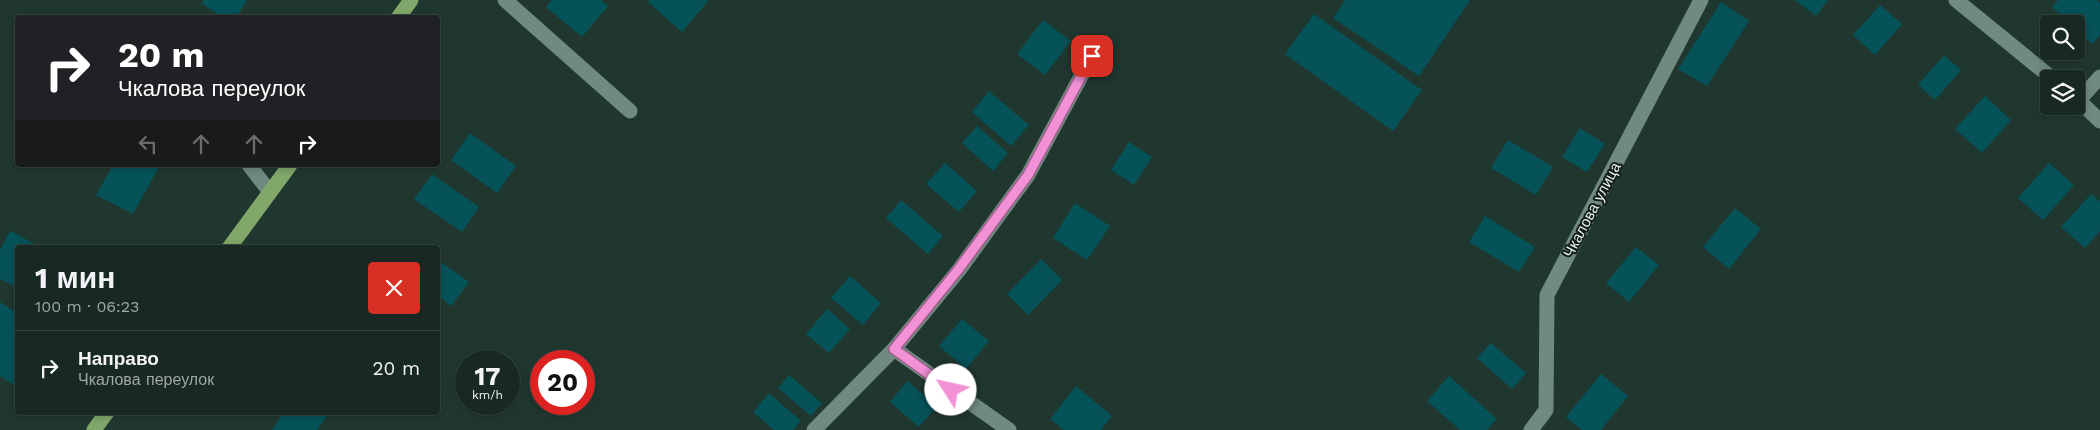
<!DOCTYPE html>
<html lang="ru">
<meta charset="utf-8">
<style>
body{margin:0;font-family:"Work Sans",sans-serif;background:#253530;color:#f1f3f6;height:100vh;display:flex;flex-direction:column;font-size:19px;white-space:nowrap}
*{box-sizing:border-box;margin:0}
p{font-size:16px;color:#9fa6a6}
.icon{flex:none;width:28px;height:28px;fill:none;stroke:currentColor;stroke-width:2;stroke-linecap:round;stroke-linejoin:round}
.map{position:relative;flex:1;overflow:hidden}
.side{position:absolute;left:15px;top:245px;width:425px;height:170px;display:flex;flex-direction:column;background:#182923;border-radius:5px;box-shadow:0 2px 8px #0003,0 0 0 1px #364541}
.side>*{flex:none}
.hud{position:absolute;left:15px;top:15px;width:425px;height:152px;border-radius:5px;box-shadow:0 2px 8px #0003,0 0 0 1px #364541;background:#202124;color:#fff;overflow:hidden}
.controls{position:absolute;left:2040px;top:15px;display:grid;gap:10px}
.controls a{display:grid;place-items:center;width:45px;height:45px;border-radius:5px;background:#182923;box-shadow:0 2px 8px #0003,0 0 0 1px #364541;font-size:25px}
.speed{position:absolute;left:455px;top:350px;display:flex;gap:10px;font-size:25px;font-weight:700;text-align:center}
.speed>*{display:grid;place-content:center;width:65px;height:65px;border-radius:50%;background:#182923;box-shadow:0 2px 8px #0003,0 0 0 1px #364541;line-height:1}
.speed small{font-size:12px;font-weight:400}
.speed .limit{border:8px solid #d22;background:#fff;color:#111}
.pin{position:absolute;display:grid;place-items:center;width:42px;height:42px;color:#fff;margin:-21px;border-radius:10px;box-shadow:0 2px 8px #0006}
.me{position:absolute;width:55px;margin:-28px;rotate:305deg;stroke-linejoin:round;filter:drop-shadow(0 0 4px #0008)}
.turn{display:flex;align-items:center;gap:18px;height:105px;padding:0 20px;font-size:22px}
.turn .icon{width:65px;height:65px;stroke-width:2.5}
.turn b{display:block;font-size:35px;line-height:42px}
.lanes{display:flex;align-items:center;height:48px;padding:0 20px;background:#0003;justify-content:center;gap:25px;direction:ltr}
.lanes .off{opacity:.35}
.round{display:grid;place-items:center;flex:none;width:52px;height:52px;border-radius:5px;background:#253530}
.head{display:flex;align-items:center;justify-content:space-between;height:85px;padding:0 20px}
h1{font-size:30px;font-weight:700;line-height:38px}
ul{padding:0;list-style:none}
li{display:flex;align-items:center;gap:15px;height:75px;padding:0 20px;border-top:1px solid #364541}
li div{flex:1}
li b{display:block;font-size:19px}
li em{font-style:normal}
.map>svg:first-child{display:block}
</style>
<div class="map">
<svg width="2100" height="430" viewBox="0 0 2100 430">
<rect width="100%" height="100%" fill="#20372f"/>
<path fill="#055258" d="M204,0h43l-11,18h-12l-23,-15z
M552,0h49l7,6 -26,31 -36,-30z
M650,0h59l-27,32 -34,-30z
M1345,0h125l-51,76 -86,-58z
M1795,0h33l-12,16z
M2058,0h39l3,3v32l-8,9 -16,-15v-5h-6l-18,-17z
M1721,2l28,19 -42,65 -29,-17z
M1880,5l22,19 -27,31 -22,-20z
M1314,14l108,76 -29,41 -108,-77z
M1043,20l28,21 -26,34 -28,-21z
M1944,55l17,15 -26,30 -17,-15z
M989,91l40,34 -18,21 -39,-34z
M1985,96l26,24 -29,33 -27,-24z
M977,126l31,27 -15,18 -31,-28z
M1580,128l25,16 -18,28 -25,-15z
M470,133l46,33 -19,27 -46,-33z
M1508,140l45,27 -17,28 -45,-27z
M1129,142l23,15 -18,28 -23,-15z
M945,163l32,28 -18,21 -33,-28z
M2049,163l25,22 -31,35 -25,-22z
M113,165h47l-27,49 -37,-19z
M432,174l47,33 -17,25 -48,-33z
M2091,194l9,7v30l-15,17 -24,-21z
M901,200l42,36 -15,18 -42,-36z
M1075,203l35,23 -23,34 -34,-22z
M1735,208l26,21 -32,40 -26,-22z
M1485,216l50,31 -16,25 -50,-30z
M10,231l33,17h-25v40l-18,-9v-29z
M1636,247l23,18 -30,37 -23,-19z
M1041,259l21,21 -34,35 -21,-21z
M438,260l31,22 -18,24 -13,-10z
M850,276l31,27 -18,22 -32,-27z
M0,302l18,12v68l-3,4 -15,-10z
M827,309l23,20 -21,24 -23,-19z
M962,319l27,22 -23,28 -27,-23z
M1491,343l35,30 -14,16 -35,-31z
M1601,374l27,22 -27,34h-19l-16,-13z
M789,375l33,28 -11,13 -33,-28z
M1449,376l48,43 -10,11h-27l-33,-29z
M907,381l30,25 -18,21 -29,-25z
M1076,386l36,30 -11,14h-37l-14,-11z
M769,393l32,28 -8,9h-19l-21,-18z
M284,412h38l5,4 -10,14h-45z"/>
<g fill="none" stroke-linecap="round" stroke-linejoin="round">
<path stroke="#708a7f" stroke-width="15" d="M505,0l125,111
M1956,0l97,79
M2076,98l24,23
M2079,100l21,-23
M249,165l21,27
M894,349l115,81
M814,430l80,-81 65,-79 69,-95 64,-119
M1531,430l15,-20 1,-115 154,-295"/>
<path stroke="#81a86a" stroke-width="15" d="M398,18l13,-18
M229,248l61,-83
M94,430l13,-18"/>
</g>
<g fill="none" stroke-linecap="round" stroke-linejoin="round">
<defs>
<path id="route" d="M951,390l-57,-41 64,-79 70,-95 64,-119"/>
</defs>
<use href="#route" stroke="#9e5e8b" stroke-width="12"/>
<use href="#route" stroke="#f391d6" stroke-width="9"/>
</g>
<g text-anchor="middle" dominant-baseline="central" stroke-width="4" stroke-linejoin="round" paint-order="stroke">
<g font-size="15" fill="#e9f7f1" stroke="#121c18">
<text transform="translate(1592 210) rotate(-62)">Чкалова улица</text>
</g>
</g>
</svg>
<div class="controls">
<a><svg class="icon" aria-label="search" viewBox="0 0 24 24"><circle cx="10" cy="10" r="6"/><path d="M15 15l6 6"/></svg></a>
<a><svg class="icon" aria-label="layers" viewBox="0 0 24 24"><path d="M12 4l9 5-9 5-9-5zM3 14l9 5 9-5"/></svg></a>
</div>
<div class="speed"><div>17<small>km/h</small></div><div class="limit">20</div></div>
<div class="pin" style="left:1092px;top:56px;background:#d93025"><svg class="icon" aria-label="arrive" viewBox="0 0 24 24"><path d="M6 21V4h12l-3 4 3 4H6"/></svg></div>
<svg class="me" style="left:951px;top:390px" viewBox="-20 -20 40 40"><circle r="19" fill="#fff"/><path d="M0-13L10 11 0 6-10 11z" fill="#f391d6"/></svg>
<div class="hud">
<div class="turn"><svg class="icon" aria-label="right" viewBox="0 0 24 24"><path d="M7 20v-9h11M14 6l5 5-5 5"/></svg><div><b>20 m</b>Чкалова переулок</div></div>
<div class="lanes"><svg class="icon off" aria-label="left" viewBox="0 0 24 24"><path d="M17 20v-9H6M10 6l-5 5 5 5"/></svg><svg class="icon off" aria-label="ahead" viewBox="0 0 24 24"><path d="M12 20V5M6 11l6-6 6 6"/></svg><svg class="icon off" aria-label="ahead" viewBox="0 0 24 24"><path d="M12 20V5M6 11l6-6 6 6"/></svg><svg class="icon" aria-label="right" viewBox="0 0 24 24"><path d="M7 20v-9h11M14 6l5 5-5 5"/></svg></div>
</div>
<section class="side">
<div class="head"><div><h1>1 мин</h1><p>100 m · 06:23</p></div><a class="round" style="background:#d93025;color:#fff"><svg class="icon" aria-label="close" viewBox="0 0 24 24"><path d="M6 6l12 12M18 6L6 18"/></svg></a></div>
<ul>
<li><svg class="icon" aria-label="right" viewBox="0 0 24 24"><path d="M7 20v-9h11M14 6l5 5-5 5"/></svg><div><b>Направо</b><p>Чкалова переулок</p></div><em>20 m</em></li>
</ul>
</section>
</div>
